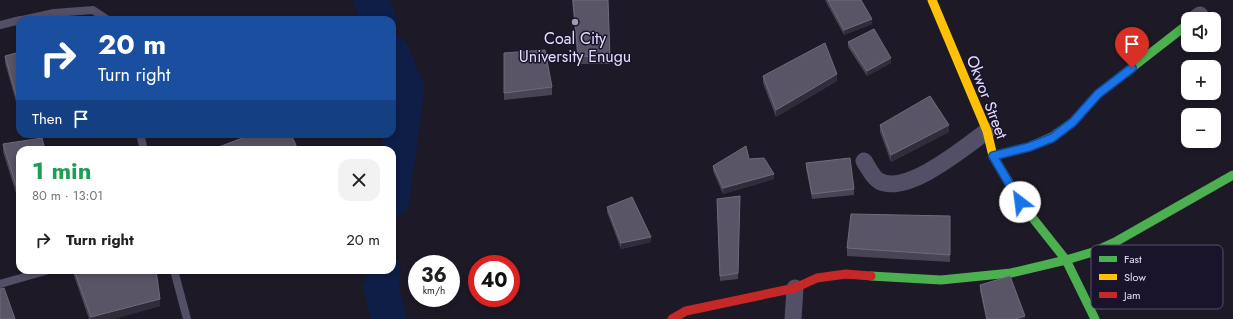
<!DOCTYPE html>
<meta charset="utf-8">
<style>
body{margin:0;font-family:Jost,sans-serif;background:#f2f2f2;color:#202124;height:100vh;display:flex;flex-direction:column;font-size:15px;white-space:nowrap}
*{box-sizing:border-box;margin:0}
p{font-size:13px;color:#757577}
.icon{flex:none;width:22px;height:22px;fill:none;stroke:currentColor;stroke-width:2;stroke-linecap:round;stroke-linejoin:round}
.map{position:relative;flex:1;overflow:hidden}
.side{position:absolute;left:16px;top:146px;width:380px;height:128px;display:flex;flex-direction:column;background:#fff;border-radius:12px;box-shadow:0 2px 6px #0003}
.side>*{flex:none}
.guide{position:absolute;left:16px;top:16px;width:380px;height:122px;border-radius:12px;box-shadow:0 2px 6px #0003;background:#1a4fa0;color:#fff;overflow:hidden}
.tools{position:absolute;left:1181px;top:12px;display:grid;gap:8px}
.tools a{display:grid;place-items:center;width:40px;height:40px;border-radius:8px;background:#fff;box-shadow:0 2px 6px #0003;font-size:20px}
.speed{position:absolute;left:408px;top:255px;display:flex;gap:8px;font-size:20px;font-weight:700;text-align:center}
.speed>*{display:grid;place-content:center;width:52px;height:52px;border-radius:50%;background:#fff;box-shadow:0 2px 6px #0003;line-height:1}
.speed small{font-size:10px;font-weight:400}
.speed .limit{border:6px solid #d22;background:#fff;color:#111}
.pin{position:absolute;display:grid;place-items:center;width:34px;height:34px;color:#fff;margin:-41px -17px;border-radius:50% 50% 50% 0;rotate:-45deg;box-shadow:0 0 4px #0007}
.pin .icon{rotate:45deg}
.me{position:absolute;width:44px;margin:-22px;rotate:330deg;stroke-linejoin:round;filter:drop-shadow(0 0 3px #0008)}
.turn{display:flex;align-items:center;gap:14px;height:84px;padding:0 16px;font-size:18px}
.turn .icon{width:52px;height:52px;stroke-width:2.5}
.turn b{display:block;font-size:28px;line-height:34px}
.then{display:flex;align-items:center;height:38px;padding:0 16px;background:#0003;gap:8px;font-size:15px}
.round{display:grid;place-items:center;flex:none;width:42px;height:42px;border-radius:12px;background:#f2f2f2}
.head{display:flex;align-items:center;justify-content:space-between;height:68px;padding:0 16px}
h1{font-size:24px;font-weight:700;line-height:30px;color:#1e9e55}
ul{padding:0;list-style:none}
li{display:flex;align-items:center;gap:12px;height:52px;padding:0 16px}
li div{flex:1}
li b{display:block;font-size:15px}
li em{font-style:normal}
.map>svg:first-child{display:block}
</style>
<div class="map">
<svg width="1233" height="319" viewBox="0 0 1233 319">
<rect width="100%" height="100%" fill="#1d1926"/>
<g fill="none" stroke-linecap="round" stroke-linejoin="round">
<path stroke="#0f1e47" stroke-width="35" d="M371,0l8,20
M392,53l15,36 -15,111
M383,270l-2,16 8,33"/>
<path stroke="#524f66" stroke-width="8" d="M22,20l32,-7 39,-3 15,10
M0,25l20,-5
M140,134l4,16
M174,270l13,49
M0,284l49,-14"/>
<path stroke="#524f66" stroke-width="17" d="M1195,19l5,-4
M864,161c4,6 9,17 15,20 28,15 86,-34 108,-50
M793,319l2,-31"/>
<path stroke="#4caf50" stroke-width="9" d="M993,156l36,-9 23,-10 21,-15 25,-28 90,-70
M1008,181l12,21 46,58 29,59
M871,276l70,4 70,-7 55,-13 27,-8 24,-11 116,-66"/>
<path stroke="#ffc107" stroke-width="9" d="M932,0l55,131 6,25 15,25"/>
<path stroke="#c62828" stroke-width="9" d="M672,319l14,-8 109,-23 22,-10 29,-4 25,2"/>
</g>
<path fill="#484454" d="M572,0h36l2,64h-32z
M825,0h36l11,24 -28,11z
M848,42l43,21 -24,13 -19,-29z
M20,52v57h-2l-13,-46v-7z
M504,53l48,34v8l-48,5z
M763,76l74,5 -61,36 -13,-34z
M880,125l69,7 -58,30 -11,-30z
M3,144l17,6v56l-17,-54z
M749,159l25,20 -51,15 -10,-23v-5z
M806,163l48,26v6l-42,4 -6,-31z
M740,196l-2,83 -18,2 -3,-82z
M607,207l44,35 -30,7 -14,-37z
M950,216v46l-103,-6v-8z
M72,270h84l4,36 -47,13h-24z
M980,285l45,34h-39l-6,-28z"/>
<path fill="#302c3a" d="M872,19v5l-28,11v-5z
M891,58v5l-24,13v-5z
M837,74v7l-61,36v-7z
M20,101v8h-2v-7z
M949,125v7l-58,30v-7z
M774,174v5l-51,15v-6z
M651,237v5l-30,7v-6z
M160,299v7l-47,13h-22v-2z
M1025,316v3h-10z"/>
<path fill="#595466" stroke="#6f6a7e" d="M573,0h35l2,57 -32,-1z
M828,0h33l11,19 -28,11z
M874,29l17,29 -24,13 -19,-29z
M825,43l12,31 -61,36 -13,-34z
M545,50l7,37 -48,6v-40z
M20,52v49l-2,1 -13,-46z
M930,96l19,29 -58,30 -11,-30z
M253,134h38l7,16h-87z
M42,138l3,12h-25v48l-17,-54z
M746,146l3,13 15,-1 10,16 -51,14 -10,-22z
M850,158l4,31 -42,5 -6,-31z
M740,196l-2,77 -18,3 -3,-77z
M632,197l19,40 -30,6 -14,-36z
M851,214l99,2v39l-103,-7z
M74,270h82l4,29 -69,18z
M1010,276l15,40 -10,3h-28l-7,-34z
M4,288l11,31h-15v-30z"/>
<g fill="none" stroke-linecap="round" stroke-linejoin="round">
<defs>
<path id="route" d="M1020,202l-27,-46 36,-9 23,-9 21,-16 25,-28 34,-26"/>
</defs>
<use href="#route" stroke="#114b97" stroke-width="10"/>
<use href="#route" stroke="#1a73e8" stroke-width="7"/>
</g>
<circle fill="#a09ab2" stroke="#1a132c" stroke-width="1.5" cx="575" cy="22" r="4"/>
<g text-anchor="middle" dominant-baseline="central" stroke-width="3" stroke-linejoin="round" paint-order="stroke">
<g font-size="16" fill="#e6dffe" stroke="#1a132c">
<text x="575" y="38">Coal City<tspan x="575" dy="18">University Enugu</tspan></text>
</g>
<g font-size="16" fill="#e6dffe" stroke="#1a132c">
<text transform="translate(987 97) rotate(69)">Okwor Street</text>
</g>
</g>
<rect x="1091" y="245" width="132" height="64" rx="6" fill="#1a132c" stroke="#57506b" stroke-width="1"/>
<rect x="1099" y="256" width="18" height="6" fill="#4caf50"/>
<rect x="1099" y="274" width="18" height="6" fill="#ffc107"/>
<rect x="1099" y="292" width="18" height="6" fill="#c62828"/>
<g font-size="11" fill="#e6dffe">
<text x="1124" y="263">Fast</text>
<text x="1124" y="281">Slow</text>
<text x="1124" y="299">Jam</text>
</g>
</svg>
<div class="tools">
<a><svg class="icon" aria-label="sound" viewBox="0 0 24 24"><path d="M4 9h4l5-4v14l-5-4H4zM17 9q2 3 0 6"/></svg></a>
<a>+</a>
<a>−</a>
</div>
<div class="speed"><div>36<small>km/h</small></div><div class="limit">40</div></div>
<div class="pin" style="left:1132px;top:68px;background:#d93025"><svg class="icon" aria-label="arrive" viewBox="0 0 24 24"><path d="M6 21V4h12l-3 4 3 4H6"/></svg></div>
<svg class="me" style="left:1020px;top:202px" viewBox="-20 -20 40 40"><circle r="19" fill="#fff"/><path d="M0-13L10 11 0 6-10 11z" fill="#1a73e8"/></svg>
<div class="guide">
<div class="turn"><svg class="icon" aria-label="right" viewBox="0 0 24 24"><path d="M7 20v-9h11M14 6l5 5-5 5"/></svg><div><b>20 m</b>Turn right</div></div>
<div class="then">Then<svg class="icon" aria-label="arrive" viewBox="0 0 24 24"><path d="M6 21V4h12l-3 4 3 4H6"/></svg></div>
</div>
<section class="side">
<div class="head"><div><h1>1 min</h1><p>80 m · 13:01</p></div><a class="round"><svg class="icon" aria-label="close" viewBox="0 0 24 24"><path d="M6 6l12 12M18 6L6 18"/></svg></a></div>
<ul>
<li><svg class="icon" aria-label="right" viewBox="0 0 24 24"><path d="M7 20v-9h11M14 6l5 5-5 5"/></svg><div><b>Turn right</b></div><em>20 m</em></li>
</ul>
</section>
</div>
